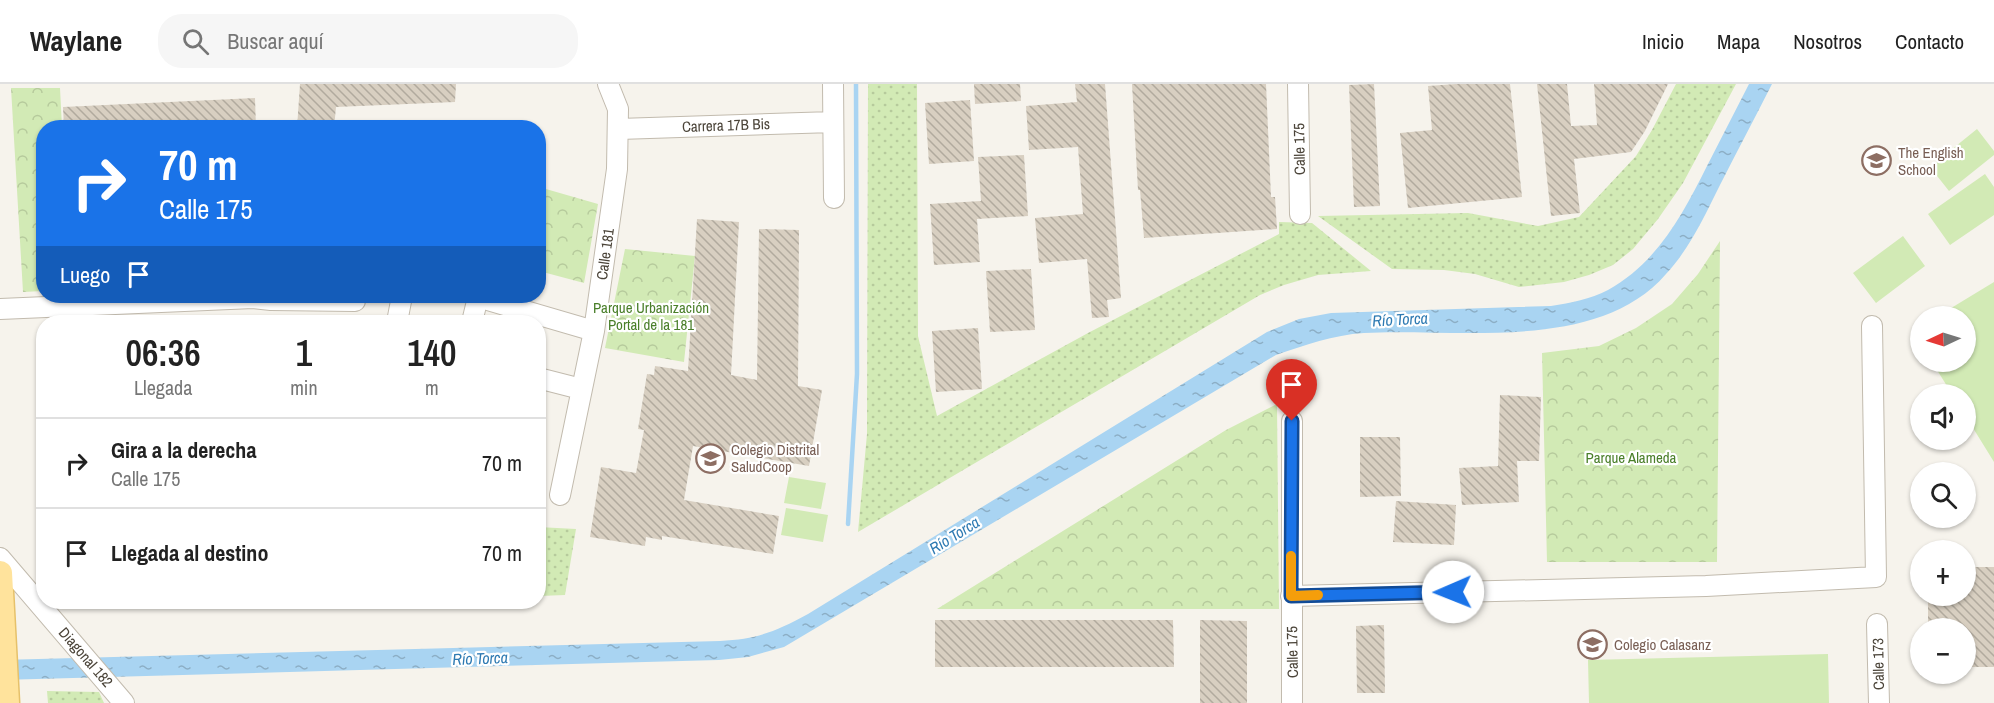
<!DOCTYPE html>
<html lang="es">
<meta charset="utf-8">
<style>
body{margin:0;font-family:"Archivo Narrow",sans-serif;background:#f6f6f6;color:#222;height:100vh;display:flex;flex-direction:column;font-size:22px;white-space:nowrap}
*{box-sizing:border-box;margin:0}
p{font-size:20px;color:#767676}
.icon{flex:none;width:33px;height:33px;fill:none;stroke:currentColor;stroke-width:2;stroke-linecap:round;stroke-linejoin:round}
.map{position:relative;flex:1;overflow:hidden}
.details{position:absolute;left:36px;top:231px;width:510px;height:294px;display:flex;flex-direction:column;background:#fff;border-radius:24px;box-shadow:0 2px 4px #0004}
.details>*{flex:none}
.hud{position:absolute;left:36px;top:36px;width:510px;height:183px;border-radius:24px;box-shadow:0 2px 4px #0004;background:#1a73e8;color:#fff;overflow:hidden}
.needle{width:39px;rotate:266deg}
.controls{position:absolute;left:1910px;top:222px;display:grid;gap:12px}
.controls a{display:grid;place-items:center;width:66px;height:66px;border-radius:50%;background:#fff;box-shadow:0 2px 4px #0004;font-size:30px}
.pin{position:absolute;display:grid;place-items:center;width:51px;height:51px;color:#fff;margin:-62px -26px;border-radius:50% 50% 50% 0;rotate:-45deg;box-shadow:0 0 6px #0007}
.pin .icon{rotate:45deg}
.me{position:absolute;width:66px;margin:-33px;rotate:269deg;stroke-linejoin:round;filter:drop-shadow(0 0 4px #0008)}
.turn{display:flex;align-items:center;gap:21px;height:126px;padding:0 24px;font-size:27px}
.turn .icon{width:78px;height:78px;stroke-width:2.5}
.turn b{display:block;font-size:42px;line-height:51px}
.then{display:flex;align-items:center;height:57px;padding:0 24px;background:#0003;gap:12px;font-size:22px}
.eta{display:flex;justify-content:space-evenly;align-items:center;height:102px;text-align:center}
.eta b{font-size:36px;font-weight:600;line-height:42px}
ul{padding:0;list-style:none}
li{display:flex;align-items:center;gap:18px;height:90px;padding:0 24px;border-top:2px solid #e0e0e0}
li div{flex:1}
li b{display:block;font-size:22px}
li em{font-style:normal}
header{display:flex;align-items:center;gap:36px;box-sizing:border-box;height:84px;padding:0 30px;background:#fff;border-bottom:2px solid #e0e0e0}
header strong{font-size:28px}
nav{display:flex;gap:33px;margin-inline-start:auto;font-size:21px}
.search{width:420px;height:54px;background:#f6f6f6;display:flex;align-items:center;gap:15px;box-sizing:border-box;padding:0 21px;border-radius:24px;color:#767676;font-size:22px}
.map>svg:first-child{display:block}
</style>
<header>
<strong>Waylane</strong>
<div class="search"><svg class="icon" aria-label="search" viewBox="0 0 24 24"><circle cx="10" cy="10" r="6"/><path d="M15 15l6 6"/></svg>Buscar aquí</div>
<nav><a>Inicio</a><a>Mapa</a><a>Nosotros</a><a>Contacto</a></nav>
</header>
<div class="map">
<svg width="1994" height="619" viewBox="0 0 1994 619">
<defs>
<pattern id="grass-dots" width="8" height="8" patternUnits="userSpaceOnUse" patternTransform="scale(1.5)"><rect width="8" height="8" fill="#d2eab5"/><path d="M2 2h.1M6 6h.1" fill="none" stroke="#b6ca9c" stroke-width="1.8" stroke-linecap="round"/></pattern>
<pattern id="park-crowns" width="20" height="18" patternUnits="userSpaceOnUse" patternTransform="scale(1.5)"><rect width="20" height="18" fill="#d2eab5"/><path d="M2 6a3 3 0 1 1 6 0M12 15a3 3 0 1 1 6 0" fill="none" stroke="#b6ca9c"/></pattern>
<pattern id="water-ripples" width="26" height="14" patternUnits="userSpaceOnUse" patternTransform="scale(1.5)"><rect width="26" height="14" fill="#a9d4f2"/><path d="M2 4q2-2 4 0t4 0M15 11q2-2 4 0t4 0" fill="none" stroke="#8caec5"/></pattern>
<pattern id="building-back-hatch" width="6" height="6" patternUnits="userSpaceOnUse" patternTransform="scale(1.5)"><rect width="6" height="6" fill="#d8cfc1"/><path d="M-1 5l2 2M0 0l6 6M5-1l2 2" fill="none" stroke="#b1aa9e"/></pattern>
</defs>
<rect width="100%" height="100%" fill="#f6f3ec"/>
<path fill="url(#grass-dots)" d="M868,0h49l1,252 19,80 151,-83 191,-99v-12l33,1 59,48 -53,4 -34,10 -24,10 -402,237 9,-98z
M1676,0h60l-53,99 -25,36 -25,30 -20,16 -24,10 -25,7 -45,5 -44,-13 -31,-4 -52,-1 -74,-53 150,-3 70,13 41,-9 57,-61 16,-26z
M538,443l38,2 -11,66 -26,1z
M85,518h246l-237,6z
M47,607l52,1 5,11h-56z"/>
<path fill="url(#park-crowns)" d="M11,4h49l2,39 -18,1 -1,163 -20,1z
M539,103l59,17 -14,79 -45,-12z
M1720,157l-3,321h-170l-5,-209 57,-7 37,-18 36,-24 26,-30z
M625,165l70,7 -11,106 -79,-14z
M1277,320l2,205h-342l289,-179z"/>
<path fill="#d2eab5" d="M1977,45l17,22v4l-45,36 -19,-24z
M1985,90l9,13v28l-44,30 -22,-31z
M1903,152l22,30 -49,37 -23,-30z
M1994,198v180l-29,-47v-21h-13l-20,-32h33v-46h-27z
M789,393l37,6 -5,26 -37,-6z
M786,424l42,7 -5,27 -42,-7z
M1828,570l1,49h-240l-1,-43z"/>
<path fill="url(#water-ripples)" d="M1749,0h23c-17,34 -35,67 -52,101 -16,32 -30,63 -54,89 -68,79 -208,54 -302,59 -31,2 -59,12 -88,22l-492,292 -36,10 -29,3 -719,20v-20l720,-19c37,-2 55,-9 88,-27l459,-282 32,-13 32,-6 220,-7c20,-3 39,-7 57,-16 49,-27 75,-76 99,-124 14,-27 28,-55 42,-82z"/>
<g fill="none" stroke-linecap="round" stroke-linejoin="round">
<path stroke="#a9d4f2" stroke-width="4.5" d="M848,440l9,-150 -1,-290"/>
</g>
<path fill="url(#building-back-hatch)" d="M300,0h156l-1,18 -119,5 -2,21h-37z
M974,0h46l1,17 -46,3z
M1075,0h30l16,214 -14,2 2,17 -17,1 -5,-59 -48,4 -4,-45 48,-4 -5,-67 -49,3 -3,-44 51,-4z
M1132,0h134l5,113h4l2,32 -133,9 -4,-48h-2z
M1374,0l6,122 -26,1 -5,-122z
M1456,0h54l12,113 -114,11 -8,-75 32,-3 -4,-44z
M1537,0h30l4,42 26,-1 -3,-41h74l-23,47 -14,21 -57,7 6,54 -29,3z
M255,14l1,30h-192l-1,-21z
M970,16l4,61 -45,3 -4,-61z
M1024,71l4,61 -51,3 3,43 -46,3 -4,-61 51,-3 -3,-44z
M697,135l42,3 -8,153 26,5 2,-151 40,1 -1,156 24,4 -13,76 -116,-20 -9,54 95,16 -6,38 -111,-18v4l-16,-3 -1,9 -55,-9 11,-70 35,6 8,-43 -6,-1 9,-55 7,1 1,-9 33,5z
M1031,185l4,61 -45,2 -4,-61z
M978,244l4,61 -46,3 -4,-61z
M1500,311l41,2 -2,64h-22l2,41 -57,3 -3,-37 39,-2z
M1360,353h40l1,59 -41,1z
M1396,417l60,4 -2,40 -61,-3z
M1965,483h29v100h-29v-39h-37v-32h37z
M935,536h238l1,47h-239z
M1200,536l47,1v82h-47z
M1384,541l1,68h-28l-1,-67z"/>
<g fill="none" stroke-linecap="round" stroke-linejoin="round">
<defs>
<path id="minor" d="M833,0l1,114
M1298,0l2,130
M619,45l214,-7
M474,212l120,35
M0,225l253,-11 18,2 84,1
M397,238l5,-26
M472,238l6,-25
M538,294l43,11
M1292,337v282
M560,411l34,-164 23,-162 1,-60 -10,-25
M0,474l124,145
M1291,512l415,-10 170,-9 -4,-251
M1877,540l2,79"/>
<path id="major" d="M0,489l7,130"/>
</defs>
<use href="#minor" stroke="#c2bbae" stroke-width="22"/>
<use href="#major" stroke="#e6c16a" stroke-width="27"/>
<use href="#minor" stroke="#fff" stroke-width="20"/>
<use href="#major" stroke="#ffe39c" stroke-width="24"/>
</g>
<g fill="none" stroke-linecap="round" stroke-linejoin="round">
<defs>
<path id="route" d="M1292,337l-1,175 162,-4"/>
</defs>
<use href="#route" stroke="#114b97" stroke-width="15"/>
<use href="#route" stroke="#1a73e8" stroke-width="10"/>
<path stroke="#f59e0b" stroke-width="10" d="M1291,472v40l27,-1"/>
</g>
<defs>
<symbol id="school-ring" viewBox="-11 -11 22 22"><circle r="9.5" fill="#fff" stroke="#8d6e63" stroke-width="1.5"/><path d="M0-5L7-2L0 1L-7-2ZM-4 1L0 2.5L4 1V4Q0 6-4 4Z" fill="#8d6e63"/></symbol>
</defs>
<g fill-rule="evenodd">
<use href="#school-ring" x="1860" y="60" width="33" height="33"/>
<use href="#school-ring" x="694" y="358" width="33" height="33"/>
<use href="#school-ring" x="1576" y="544" width="33" height="33"/>
</g>
<g text-anchor="middle" dominant-baseline="central" stroke-width="4.5" stroke-linejoin="round" paint-order="stroke">
<g font-size="15" fill="#4b4439" stroke="#fff">
<text transform="translate(726 41) rotate(-2)">Carrera 17B Bis</text>
<text transform="translate(1299 65) rotate(-91)">Calle 175</text>
<text transform="translate(605 170) rotate(-82)">Calle 181</text>
<text transform="translate(1292 568) rotate(-91)">Calle 175</text>
<text transform="translate(86 573) rotate(49)">Diagonal 182</text>
<text transform="translate(1878 580) rotate(-91)">Calle 173</text>
</g>
<g font-size="15" fill="#785e54" stroke="#fff" text-anchor="start">
<text x="1898" y="68">The English<tspan x="1898" dy="17">School</tspan></text>
<text x="731" y="365">Colegio Distrital<tspan x="731" dy="17">SaludCoop</tspan></text>
<text x="1614" y="560">Colegio Calasanz</text>
</g>
<g font-size="15" fill="#4a7f2a" stroke="#fff">
<text x="651" y="223">Parque Urbanización<tspan x="651" dy="17">Portal de la 181</tspan></text>
<text x="1631" y="373">Parque Alameda</text>
</g>
<g font-size="16" font-style="italic" fill="#2e7ab2" stroke="#fff">
<text transform="translate(1400 235) rotate(-3)">Río Torca</text>
<text transform="translate(954 451) rotate(-32)">Río Torca</text>
<text transform="translate(480 574) rotate(-2)">Río Torca</text>
</g>
</g>
</svg>
<div class="controls">
<a><svg class="needle" viewBox="-14 -14 28 28"><path d="M0-13l5 13h-10z" fill="#e53935"/><path d="M0 13l5-13h-10z" fill="#767676"/></svg></a>
<a><svg class="icon" aria-label="sound" viewBox="0 0 24 24"><path d="M4 9h4l5-4v14l-5-4H4zM17 9q2 3 0 6"/></svg></a>
<a><svg class="icon" aria-label="search" viewBox="0 0 24 24"><circle cx="10" cy="10" r="6"/><path d="M15 15l6 6"/></svg></a>
<a>+</a>
<a>−</a>
</div>
<div class="pin" style="left:1292px;top:337px;background:#d93025"><svg class="icon" aria-label="arrive" viewBox="0 0 24 24"><path d="M6 21V4h12l-3 4 3 4H6"/></svg></div>
<svg class="me" style="left:1453px;top:508px" viewBox="-20 -20 40 40"><circle r="19" fill="#fff"/><path d="M0-13L10 11 0 6-10 11z" fill="#1a73e8"/></svg>
<div class="hud">
<div class="turn"><svg class="icon" aria-label="right" viewBox="0 0 24 24"><path d="M7 20v-9h11M14 6l5 5-5 5"/></svg><div><b>70 m</b>Calle 175</div></div>
<div class="then">Luego<svg class="icon" aria-label="arrive" viewBox="0 0 24 24"><path d="M6 21V4h12l-3 4 3 4H6"/></svg></div>
</div>
<section class="details">
<div class="eta">
<div><b>06:36</b><p>Llegada</p></div>
<div><b>1</b><p>min</p></div>
<div><b>140</b><p>m</p></div>
</div>
<ul>
<li><svg class="icon" aria-label="right" viewBox="0 0 24 24"><path d="M7 20v-9h11M14 6l5 5-5 5"/></svg><div><b>Gira a la derecha</b><p>Calle 175</p></div><em>70 m</em></li>
<li><svg class="icon" aria-label="arrive" viewBox="0 0 24 24"><path d="M6 21V4h12l-3 4 3 4H6"/></svg><div><b>Llegada al destino</b></div><em>70 m</em></li>
</ul>
</section>
</div>
